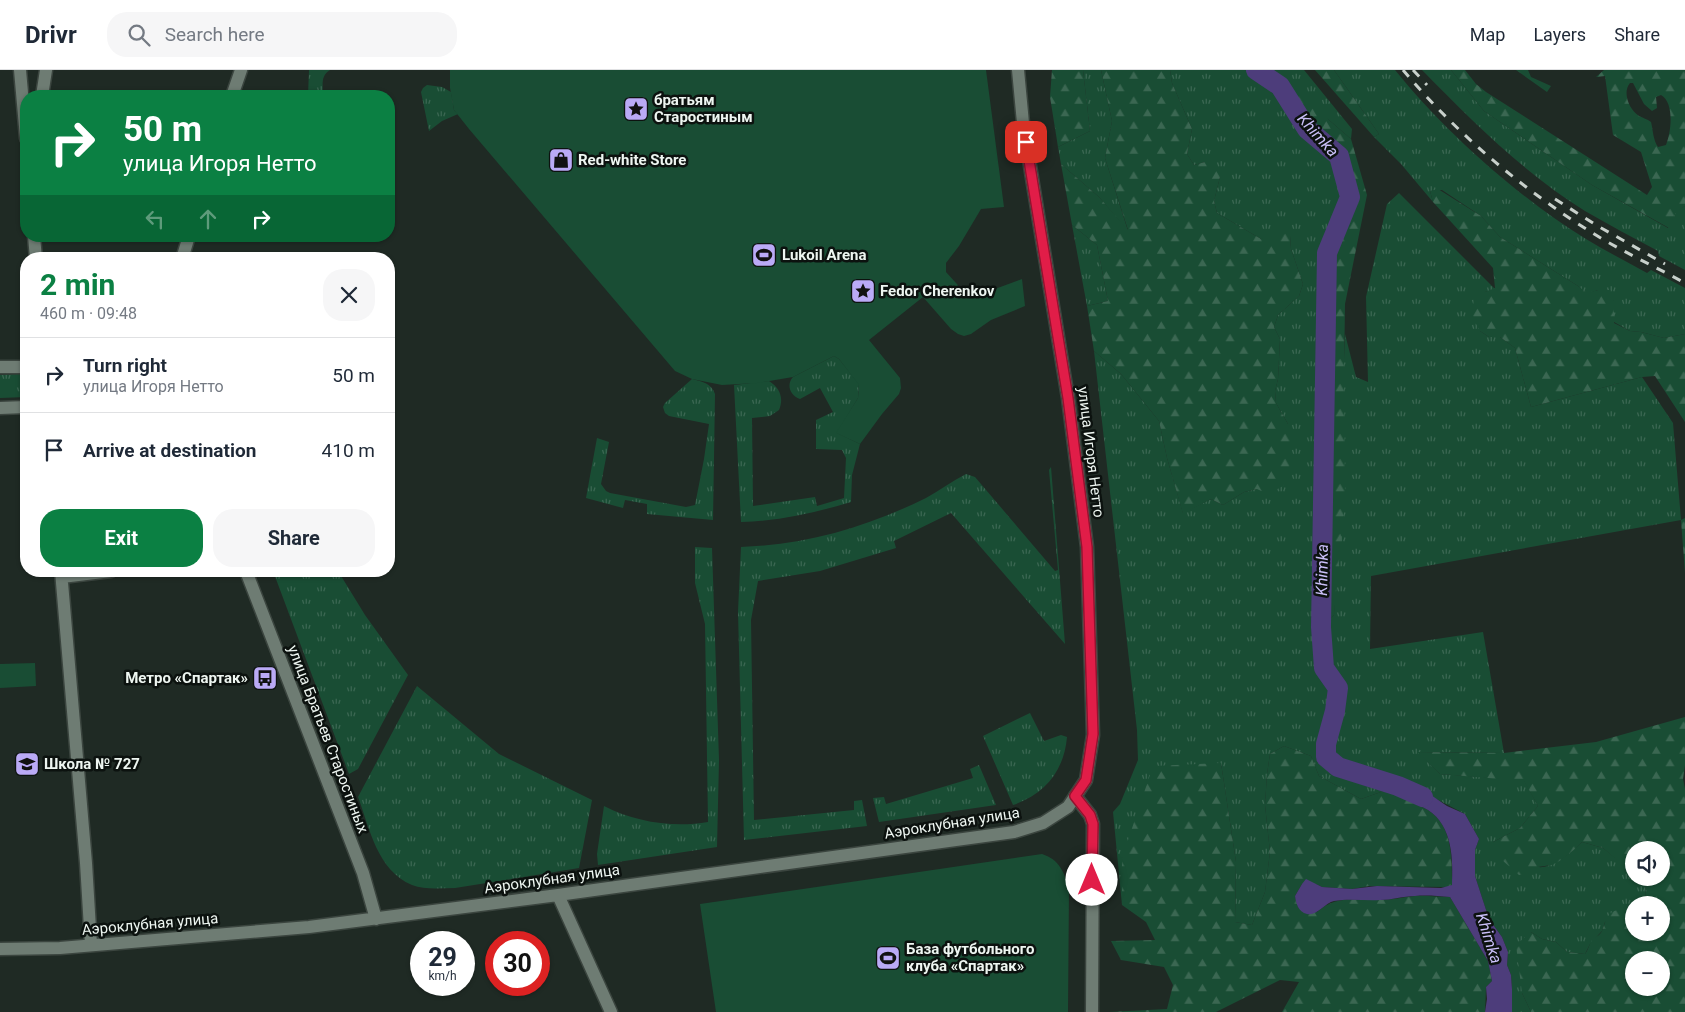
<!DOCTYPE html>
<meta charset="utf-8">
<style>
body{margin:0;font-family:Roboto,sans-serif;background:#f6f6f7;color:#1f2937;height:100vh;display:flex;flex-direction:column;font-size:19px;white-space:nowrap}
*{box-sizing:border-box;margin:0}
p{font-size:16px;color:#747a83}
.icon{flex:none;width:28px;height:28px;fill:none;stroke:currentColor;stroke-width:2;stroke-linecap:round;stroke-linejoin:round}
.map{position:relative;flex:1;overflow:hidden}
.drawer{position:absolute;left:20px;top:182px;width:375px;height:325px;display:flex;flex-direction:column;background:#fff;border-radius:20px;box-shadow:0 1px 4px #0004}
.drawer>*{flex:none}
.guide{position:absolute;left:20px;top:20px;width:375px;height:152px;border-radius:20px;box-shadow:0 1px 4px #0004;background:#0b8043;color:#fff;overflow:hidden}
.tools{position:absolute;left:1625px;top:771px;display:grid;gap:10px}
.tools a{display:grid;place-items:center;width:45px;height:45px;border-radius:50%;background:#fff;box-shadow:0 1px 4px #0004;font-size:25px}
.speed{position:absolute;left:410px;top:861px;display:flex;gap:10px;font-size:25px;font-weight:700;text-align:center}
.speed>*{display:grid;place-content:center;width:65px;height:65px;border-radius:50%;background:#fff;box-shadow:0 1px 4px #0004;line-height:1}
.speed small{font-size:12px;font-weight:400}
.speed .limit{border:8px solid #d22;background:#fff;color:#111}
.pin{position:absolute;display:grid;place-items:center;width:42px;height:42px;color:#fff;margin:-21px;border-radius:10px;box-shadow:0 2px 8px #0006}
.me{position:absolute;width:55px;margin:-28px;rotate:0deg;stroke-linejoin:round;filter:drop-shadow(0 0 4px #0008)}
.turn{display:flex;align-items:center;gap:18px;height:105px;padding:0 20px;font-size:22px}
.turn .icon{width:65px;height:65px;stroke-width:2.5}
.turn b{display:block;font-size:35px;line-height:42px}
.lanes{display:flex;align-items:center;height:48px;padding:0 20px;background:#0003;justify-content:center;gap:25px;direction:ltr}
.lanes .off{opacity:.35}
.round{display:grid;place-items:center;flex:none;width:52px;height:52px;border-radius:20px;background:#f6f6f7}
.overview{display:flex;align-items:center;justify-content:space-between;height:85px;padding:0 20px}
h1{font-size:30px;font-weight:700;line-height:38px;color:#0b8043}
.primary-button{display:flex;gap:10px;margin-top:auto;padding:10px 20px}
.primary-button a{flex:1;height:58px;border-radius:20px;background:#0b8043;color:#fff;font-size:20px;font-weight:700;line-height:58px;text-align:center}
.primary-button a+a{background:#f6f6f7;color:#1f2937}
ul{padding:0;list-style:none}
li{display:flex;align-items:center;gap:15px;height:75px;padding:0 20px;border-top:1px solid #e0e1e3}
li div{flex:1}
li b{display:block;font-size:19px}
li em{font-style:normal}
header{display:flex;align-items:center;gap:30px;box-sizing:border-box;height:70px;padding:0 25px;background:#fff;border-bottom:1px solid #e0e1e3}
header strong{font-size:24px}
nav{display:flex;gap:28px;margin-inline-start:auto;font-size:18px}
.search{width:350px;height:45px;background:#f6f6f7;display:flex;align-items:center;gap:12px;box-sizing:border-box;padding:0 18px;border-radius:20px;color:#747a83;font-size:19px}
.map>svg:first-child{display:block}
</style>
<header>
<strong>Drivr</strong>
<div class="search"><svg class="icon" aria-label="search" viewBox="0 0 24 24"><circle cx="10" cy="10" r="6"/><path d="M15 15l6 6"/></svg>Search here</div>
<nav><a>Map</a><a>Layers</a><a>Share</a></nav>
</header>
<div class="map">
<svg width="1685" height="942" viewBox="0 0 1685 942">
<defs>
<pattern id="grass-tufts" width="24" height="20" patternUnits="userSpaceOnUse" patternTransform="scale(1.25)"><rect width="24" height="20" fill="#194d34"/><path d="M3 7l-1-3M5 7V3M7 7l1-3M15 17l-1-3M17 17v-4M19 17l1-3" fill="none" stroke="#3b6752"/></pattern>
<pattern id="forest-firs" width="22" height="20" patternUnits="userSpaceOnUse" patternTransform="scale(1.25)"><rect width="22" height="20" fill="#194d34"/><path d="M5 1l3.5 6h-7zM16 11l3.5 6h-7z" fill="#3b6752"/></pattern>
</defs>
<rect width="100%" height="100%" fill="#1f2a24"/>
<path fill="url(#grass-tufts)" d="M309,0h21c-10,6 -7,16 -7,26h-15z
M1083,0h18l11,51 -7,37 23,73 -29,-34 -38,-33 -3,-17 32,-16z
M1170,0h134l48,59 -1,10 -22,-19 -55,-38 6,4 27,43 32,27 11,41 -23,56 -6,373 13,-11 11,-281 11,43 12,5 -2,-85 21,-93 12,-11 96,96 -10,3 -5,39 9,6h11l15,11 16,59 111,-30 31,46 8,97 -310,56 -1,73 113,-17 21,121 -86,-1 22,22 84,6 14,26 -18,22 -27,14c9,4 39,24 45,25 14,2 35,-16 44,-25l21,6 22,18 9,-1v13h15l-3,6 -1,16 -11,5 -5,7 -24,10 -3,9 -12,13 -5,10 -18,-2 -11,-10 -14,-3 -11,-7 -9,61 9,19h-19v-23l-1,-14 -4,-10 1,-13 -6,-15 -13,-18 -14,-43v-26l4,-11 -14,-25 -42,-22 -25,-6 -37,13 -42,-23 -8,-20 -27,-10 -14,8 -3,20 -2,31 5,47 -5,40 -13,33 -17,-3 1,-60 -15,-99 -99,95v47l-9,-93 7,-8 18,-44 -1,-30 -43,-379 27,23 38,47 8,37 16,55 28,-14 12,6 21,-13 13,-3 31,-65 -12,-21 -1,-12 3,-12 2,-40 -6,-12 4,-12 21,-19 4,-12 -12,-35 -1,-13 -29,3 -44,-26 -3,-12 6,-24 -15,-15 -11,3 -7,-11 5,-25 -20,-46z
M1334,0h61c49,61 124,128 191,169 20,12 41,23 61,34l4,-3 34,18v46l-21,4 -23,-6 -11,-1 -16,-9v-21l-16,-11 -11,4 -9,-8 -78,-49 -19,-21 -39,-26 -12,1 3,11 -32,-38 -27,-27 5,-3z
M1422,0h29l33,41 108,74 76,43 8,-17 9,-5v64l-26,-14 -1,-5c-24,-13 -49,-26 -73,-40 -61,-38 -113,-90 -163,-141z
M427,15l15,2 9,5 3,18 4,4 -16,7 -13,10 -8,-39 2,-4z
M1072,155l25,20 11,56 -21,5z
M834,286l5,3 20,25 -1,14 -21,35 23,11 -8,31 -1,27c-37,11 -72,19 -110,20l-7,-137 35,-4c11,7 15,17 10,29l-9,6 -18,2 1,88 62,-9 2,9 27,-8 2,-40 -4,-8 -26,-1v-29l17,-8 -13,-24 -20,11c-10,-4 -14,-14 -7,-22z
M26,304v23l-26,1v-23z
M692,309c11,3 19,4 23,15l-2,126 -66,-6v-10l-22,-4 -2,8 -37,-10 11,-60 12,4 -8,42 5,7 4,2 76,14 9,-2 9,-46 5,-35 -40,-8 -4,-3 -2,-6 2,-4z
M1051,397l14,177 -114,-131 -57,28 2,7 -76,23 -62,10 -7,39 3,200 100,-10v-9l8,-1 5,26 -123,14 -6,-228 3,-65c65,-2 126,-20 185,-49 13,-7 26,-17 40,-24l9,3 80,94 3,-1 -9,-100z
M695,477l17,1 7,212 -2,87 -119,18 -1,-11 7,-48c31,16 69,22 104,16l-3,-198 -10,-41z
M273,501h65l27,44 43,60 -50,94 -9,5z
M417,616l82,68 93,46 -13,68 -124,20c-14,0 -30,2 -43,-3 -35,-15 -42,-56 -54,-88z
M1030,643l14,28 17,-6 6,2c-3,34 -22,57 -54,68l-30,-69z
M979,695l17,40 -117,17 -6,-24 11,-1 2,7 87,-26 -3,-9z"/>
<path fill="url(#forest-firs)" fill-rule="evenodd" d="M1052,0h31l7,61 -32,16 -8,-50z
M1101,0h69l2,13 20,46 -5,25 7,11 11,-3 12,2 3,13 -6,24 3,12 44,26 21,-11 8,8 1,13 12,35 -4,12 -21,19 -4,12 6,12 -2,40 -3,12 1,12 12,21 4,12 -3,37 -6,13 -15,8 -11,-5 -13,3 -21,13 -12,-6 -28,15 -16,-56 -8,-37 -38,-47 -27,-23 -7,-45 21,-5 -11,-56 -25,-20 -11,-61 38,33 29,33 -23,-72 7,-37z
M1315,0h19l45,64 -5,3z
M1451,0h14l11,14 10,8 161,103 5,-8 -11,-35 -28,-17 -8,-59 -9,1 8,-7h81v136l-9,6 -7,16 -77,-43 -108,-74zM1630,13h3l11,21 8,7 5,-3 -1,-11 5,-2c14,8 10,38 5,50l-8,2c-5,-7 -5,-17 -7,-25 -4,-3 -8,-4 -12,-6 -10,-6 -17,-24 -9,-33z
M1516,0h12l3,7 20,9 -4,6z
M1289,10l40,40 22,19 16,56 -22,109 -1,70 1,121 -11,120 -13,12 6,-374 23,-56 -11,-41 -32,-27 -27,-43 -7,-5z
M1438,119l43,27 19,21 78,49 9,7 11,-3h13l3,11v22l16,8 11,1 23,6 21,-4v88l-30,-46 -13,1 -111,30 -16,-59 -15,-11h-11l-9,-6 -5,-9 -3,-10 2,-13 11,-7 10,-4 -2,-20 -60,-66 -3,-11z
M1685,448v55l-4,-53z
M1685,647v48l-2,14 2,10v223h-154l-9,-19 -6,-48 15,-13 11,7 14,3 11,10 18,2c4,-5 4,-11 8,-15 4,-3 7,-4 9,-8 4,-10 5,-20 17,-21l4,4 6,-2 5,-5v25h27v-27h-26l10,-5 1,-16 3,-6h12v-28h-27v15l-9,2 -22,-19 -21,-6c-7,7 -21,20 -31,23 -4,1 -9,1 -13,2l-4,6 -15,2 -17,-15 -9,-18 27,-14 18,-22 -14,-25 -84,-7 -23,-22 87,1 92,-11zM1634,890h27v28h-27z
M1284,676l27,10 8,20 42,23 37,-13v8c9,8 20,10 30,16 25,16 24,49 24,75l-4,2 -79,-1 -17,3 -30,-2 -6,-3h-14l-7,12 3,11 4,4 15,1c20,-18 39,-11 63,-12 12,0 23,-3 35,-4 11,-1 23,1 35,1l38,64 4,20 -6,6 -1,25h-203l17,-30 -19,-2 -64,32h-107l58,-3 6,-24 -9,-18 -43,-7 -10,-19 44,-1 -9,-18 -24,-17v-47l31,-92 68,-3 15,99 -1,60 17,3 13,-33 5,-40 -5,-47 2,-31 3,-20z"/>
<path fill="#194d34" d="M450,0h536l18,137 -23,2 -22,37 -13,17v9l20,22 18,-1 38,-14 3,27 -34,14 -20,14 -7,2 -6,-2 -7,-5 -28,-32 -54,43 31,38 1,10 -2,6 -17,20 -22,30 -24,-11 22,-35 1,-13 -20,-26 -5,-3 -41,21 -36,6 -35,2 -30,-6 -17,-8 -206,-242 -15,-19 -4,-22z
M35,593l1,23 -36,2v-24z
M1042,784c18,6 22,18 27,35l-1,123h-352l-16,-108z"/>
<path fill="#4d3d7b" d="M1398,716l33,9 16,11 18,8 14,25 -4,11v26l14,43 13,18 6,15 -1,13 4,10 1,14v23h-27l2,-13 -1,-12 6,-6 -4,-20 -38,-64c-12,-1 -24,-2 -35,-1 -12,0 -23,4 -35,4 -15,1 -30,-2 -46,1 -9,2 -17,15 -27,13 -9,-2 -11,-11 -12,-18l7,-12 4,-5 16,8 30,2 25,-3 64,2 11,-3c1,-25 1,-59 -24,-75 -10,-6 -21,-8 -30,-16z"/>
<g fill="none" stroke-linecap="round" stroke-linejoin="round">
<path stroke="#4d3d7b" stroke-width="20" d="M1256,0l24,16 27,43 32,27 11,41 -23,56 -6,374 3,41 14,20 -3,23 -9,33v13l12,10 60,19 25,11"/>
<defs>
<path id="minor" d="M20,0l6,68
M42,26l4,-26
M232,26l9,-26
M34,166l2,23
M182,189l7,-23
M0,297h26
M0,338l26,-1
M61,501l25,292 5,82
M246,501l117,302 13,46
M62,507l49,-6
M1075,726l15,19 3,9 -1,188
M558,825l53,117
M0,879l60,-1 249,-21 249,-32 456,-63 29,-9 25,-16 18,-27 7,-45 -6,-188 -19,-149 -45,-275 -5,-53"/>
</defs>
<use href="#minor" stroke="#3b453f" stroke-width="15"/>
<use href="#minor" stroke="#6e7c73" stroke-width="12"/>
<path stroke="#c8d0cb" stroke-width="3" stroke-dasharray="9 9" stroke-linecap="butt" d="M1403,0c52,62 119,119 188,162 30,19 63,34 94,51
M1413,0l14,15
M1555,129l41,26 69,39"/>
</g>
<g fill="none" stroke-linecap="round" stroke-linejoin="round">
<defs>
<path id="route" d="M1026,72l42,256 19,149 6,187 -7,46 -11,16 15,19 3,9 -1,56"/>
</defs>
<use href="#route" stroke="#92132f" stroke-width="12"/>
<use href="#route" stroke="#e11d48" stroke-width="9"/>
</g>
<defs>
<symbol id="sight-square" viewBox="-11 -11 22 22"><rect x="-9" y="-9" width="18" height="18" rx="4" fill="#baaaf6" stroke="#0c120f"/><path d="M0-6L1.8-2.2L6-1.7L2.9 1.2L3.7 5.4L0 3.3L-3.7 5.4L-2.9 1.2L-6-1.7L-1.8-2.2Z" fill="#111"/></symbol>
<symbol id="shop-square" viewBox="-11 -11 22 22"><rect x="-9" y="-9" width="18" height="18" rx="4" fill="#baaaf6" stroke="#0c120f"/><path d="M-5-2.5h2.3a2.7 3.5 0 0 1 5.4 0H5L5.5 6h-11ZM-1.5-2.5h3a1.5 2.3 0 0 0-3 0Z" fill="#111"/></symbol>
<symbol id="stadium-square" viewBox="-11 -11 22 22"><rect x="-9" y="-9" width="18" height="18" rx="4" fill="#baaaf6" stroke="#0c120f"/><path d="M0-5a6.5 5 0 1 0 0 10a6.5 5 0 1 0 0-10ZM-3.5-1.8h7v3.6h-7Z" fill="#111"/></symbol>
<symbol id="bus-square" viewBox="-11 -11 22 22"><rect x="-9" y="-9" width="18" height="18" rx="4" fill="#baaaf6" stroke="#0c120f"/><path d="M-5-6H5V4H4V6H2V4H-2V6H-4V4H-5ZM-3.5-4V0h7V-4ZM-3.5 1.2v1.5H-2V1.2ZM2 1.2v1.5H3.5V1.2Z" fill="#111"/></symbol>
<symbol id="school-square" viewBox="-11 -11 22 22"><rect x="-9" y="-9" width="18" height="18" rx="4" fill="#baaaf6" stroke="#0c120f"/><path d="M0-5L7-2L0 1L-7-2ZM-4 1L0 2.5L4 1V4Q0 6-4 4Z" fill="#111"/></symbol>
</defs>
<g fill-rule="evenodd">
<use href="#sight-square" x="622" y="25" width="28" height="28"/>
<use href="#shop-square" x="547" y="76" width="28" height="28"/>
<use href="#stadium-square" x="750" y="171" width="28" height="28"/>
<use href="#sight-square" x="849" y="207" width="28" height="28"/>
<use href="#bus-square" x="251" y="594" width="28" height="28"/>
<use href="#school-square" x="13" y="680" width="28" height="28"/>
<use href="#stadium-square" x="874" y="874" width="28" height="28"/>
</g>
<g text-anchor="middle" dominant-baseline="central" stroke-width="5" stroke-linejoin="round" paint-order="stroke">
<g font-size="15" font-weight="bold" fill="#eef6f1" stroke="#0c120f" text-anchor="start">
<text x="654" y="30">братьям<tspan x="654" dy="17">Старостиным</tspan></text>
<text x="578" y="90">Red-white Store</text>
<text x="782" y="185">Lukoil Arena</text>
<text x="880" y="221">Fedor Cherenkov</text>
<text x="248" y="608" text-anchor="end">Метро «Спартак»</text>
<text x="44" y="694">Школа № 727</text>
<text x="906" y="879">База футбольного<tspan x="906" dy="17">клуба «Спартак»</tspan></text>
</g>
<g font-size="15" fill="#eef6f1" stroke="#0c120f">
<text transform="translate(1091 382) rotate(83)">улица Игоря Нетто</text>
<text transform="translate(328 669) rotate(69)">улица Братьев Старостиных</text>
<text transform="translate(952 753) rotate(-9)">Аэроклубная улица</text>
<text transform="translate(552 809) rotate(-8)">Аэроклубная улица</text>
<text transform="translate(150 854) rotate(-5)">Аэроклубная улица</text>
</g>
<g font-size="16" font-style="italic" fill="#cbc0f9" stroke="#0c120f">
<text transform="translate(1318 65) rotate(48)">Khimka</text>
<text transform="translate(1322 500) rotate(-89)">Khimka</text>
<text transform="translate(1489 868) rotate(72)">Khimka</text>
</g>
</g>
</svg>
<div class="tools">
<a><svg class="icon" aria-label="sound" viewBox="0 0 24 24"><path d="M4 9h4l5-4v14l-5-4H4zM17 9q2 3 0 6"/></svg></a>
<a>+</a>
<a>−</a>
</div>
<div class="speed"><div>29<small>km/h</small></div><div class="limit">30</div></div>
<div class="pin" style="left:1026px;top:72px;background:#d93025"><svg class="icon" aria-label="arrive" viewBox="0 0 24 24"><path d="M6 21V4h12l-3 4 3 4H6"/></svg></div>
<svg class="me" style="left:1092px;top:810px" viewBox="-20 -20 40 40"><circle r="19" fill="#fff"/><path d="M0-13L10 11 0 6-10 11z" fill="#e11d48"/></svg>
<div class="guide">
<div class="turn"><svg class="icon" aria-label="right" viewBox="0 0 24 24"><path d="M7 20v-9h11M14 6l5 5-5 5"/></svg><div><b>50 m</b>улица Игоря Нетто</div></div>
<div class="lanes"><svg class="icon off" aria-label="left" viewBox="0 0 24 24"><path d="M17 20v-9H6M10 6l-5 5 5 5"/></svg><svg class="icon off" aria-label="ahead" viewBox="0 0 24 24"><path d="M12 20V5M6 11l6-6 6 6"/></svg><svg class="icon" aria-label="right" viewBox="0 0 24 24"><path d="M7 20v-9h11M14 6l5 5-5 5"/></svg></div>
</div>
<section class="drawer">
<div class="overview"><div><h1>2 min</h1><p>460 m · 09:48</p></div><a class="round"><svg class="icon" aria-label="close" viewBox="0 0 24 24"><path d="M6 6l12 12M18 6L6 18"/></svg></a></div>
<ul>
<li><svg class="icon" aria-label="right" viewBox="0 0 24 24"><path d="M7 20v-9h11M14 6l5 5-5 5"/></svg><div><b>Turn right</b><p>улица Игоря Нетто</p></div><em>50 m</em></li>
<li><svg class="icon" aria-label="arrive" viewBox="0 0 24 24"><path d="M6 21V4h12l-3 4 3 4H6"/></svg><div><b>Arrive at destination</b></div><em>410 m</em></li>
</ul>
<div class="primary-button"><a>Exit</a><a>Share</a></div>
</section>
</div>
